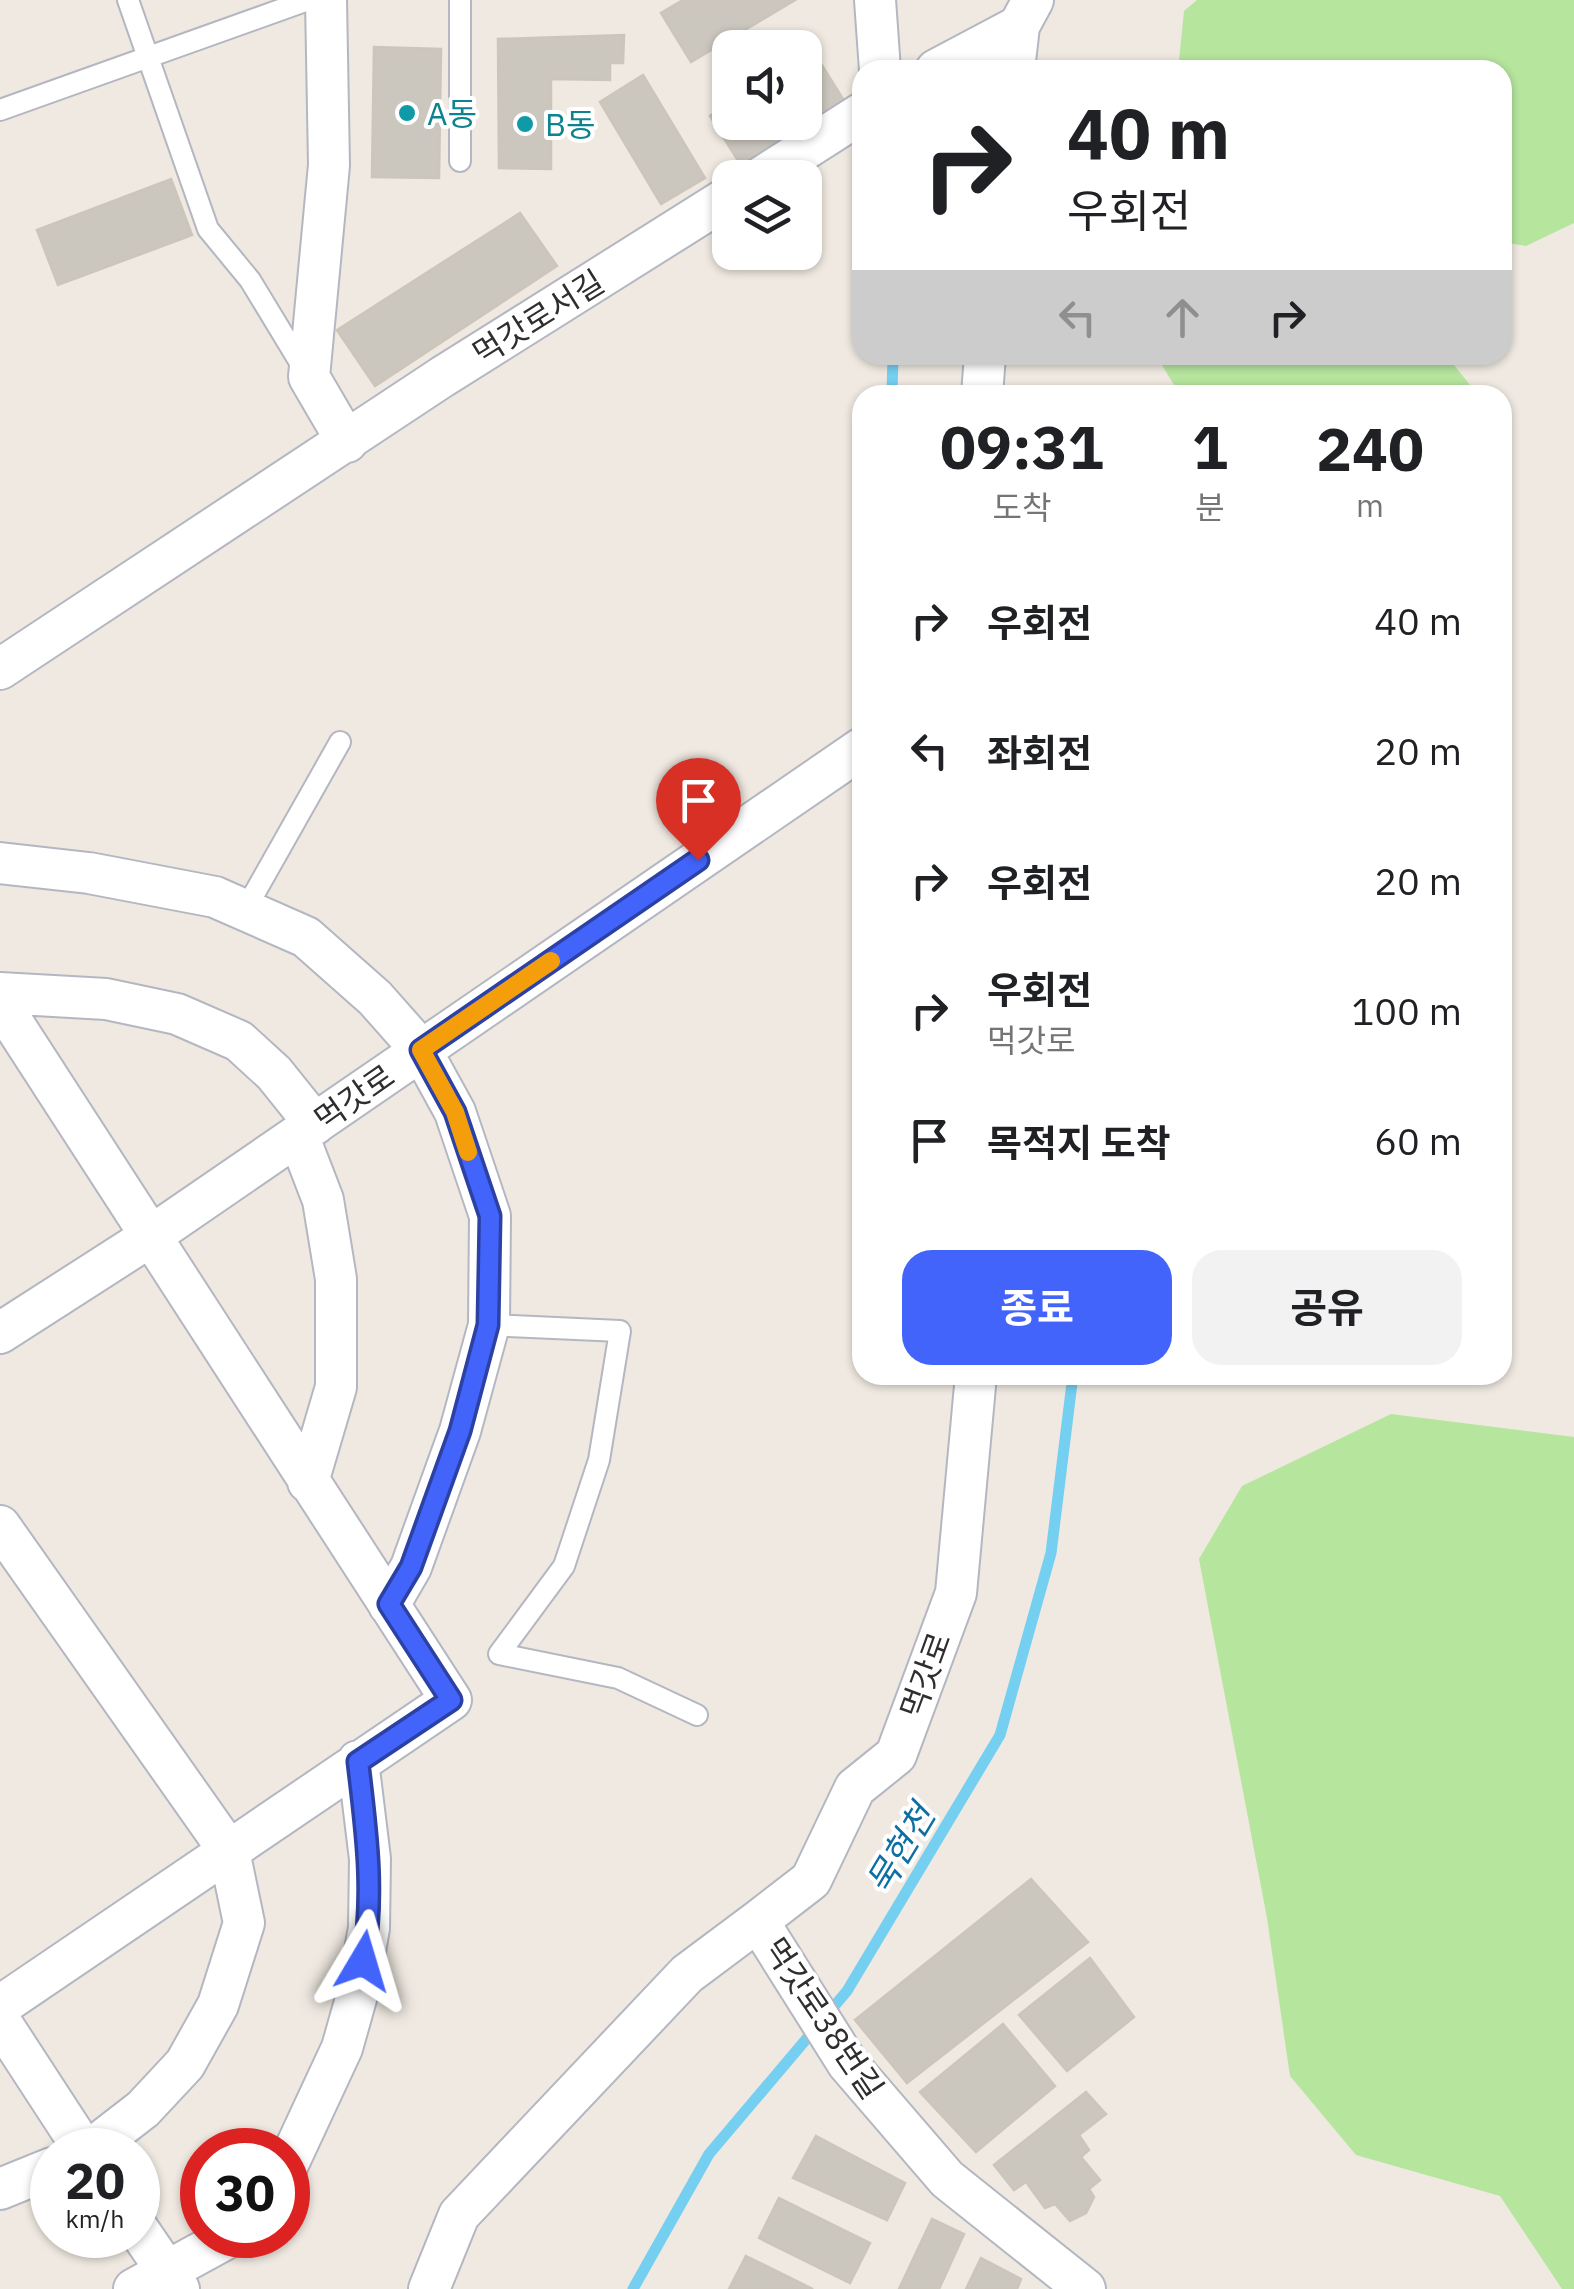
<!DOCTYPE html>
<html lang="ko">
<meta charset="utf-8">
<style>
body{margin:0;font-family:"IBM Plex Sans","Noto Sans KR",sans-serif;background:#f2f2f2;color:#202124;height:100vh;display:flex;flex-direction:column;font-size:38px;white-space:nowrap}
*{box-sizing:border-box;margin:0}
p{font-size:32px;color:#757577}
.icon{flex:none;width:55px;height:55px;fill:none;stroke:currentColor;stroke-width:2;stroke-linecap:round;stroke-linejoin:round}
.map{position:relative;flex:1;overflow:hidden}
.sheet{position:absolute;left:852px;top:385px;width:660px;height:1000px;display:flex;flex-direction:column;background:#fff;border-radius:30px;box-shadow:0 2px 8px #0004}
.sheet>*{flex:none}
.top-card{position:absolute;left:852px;top:60px;width:660px;height:305px;border-radius:30px;box-shadow:0 2px 8px #0004;background:#fff;color:#202124;overflow:hidden}
.fabs{position:absolute;left:712px;top:30px;display:grid;gap:20px}
.fabs a{display:grid;place-items:center;width:110px;height:110px;border-radius:20px;background:#fff;box-shadow:0 2px 8px #0004;font-size:50px}
.speed{position:absolute;left:30px;top:2128px;display:flex;gap:20px;font-size:50px;font-weight:700;text-align:center}
.speed>*{display:grid;place-content:center;width:130px;height:130px;border-radius:50%;background:#fff;box-shadow:0 2px 8px #0004;line-height:1}
.speed small{font-size:25px;font-weight:400}
.speed .limit{border:15px solid #d22;background:#fff;color:#111}
.pin{position:absolute;display:grid;place-items:center;width:85px;height:85px;color:#fff;margin:-102px -42px;border-radius:50% 50% 50% 0;rotate:-45deg;box-shadow:0 0 10px #0007}
.pin .icon{rotate:45deg}
.me{position:absolute;width:110px;margin:-55px;rotate:7deg;stroke-linejoin:round;filter:drop-shadow(0 0 8px #0008)}
.turn{display:flex;align-items:center;gap:35px;height:210px;padding:0 50px;font-size:45px}
.turn .icon{width:130px;height:130px;stroke-width:2.5}
.turn b{display:block;font-size:70px;line-height:85px}
.lanes{display:flex;align-items:center;height:95px;padding:0 50px;background:#0003;justify-content:center;gap:50px;direction:ltr}
.lanes .off{opacity:.35}
.eta{display:flex;justify-content:space-evenly;align-items:center;height:170px;text-align:center}
.eta b{font-size:60px;font-weight:700;line-height:70px}
.button{display:flex;gap:20px;margin-top:auto;padding:20px 50px}
.button a{flex:1;height:115px;border-radius:30px;background:#4264fb;color:#fff;font-size:40px;font-weight:700;line-height:115px;text-align:center}
.button a+a{background:#f2f2f2;color:#202124}
ul{padding:0;list-style:none}
li{display:flex;align-items:center;gap:30px;height:130px;padding:0 50px}
li div{flex:1}
li b{display:block;font-size:38px}
li em{font-style:normal}
.map>svg:first-child{display:block}
</style>
<div class="map">
<svg width="1574" height="2289" viewBox="0 0 1574 2289">
<rect width="100%" height="100%" fill="#efe9e1"/>
<path fill="#b6e59e" d="M1197,0h377v223l-48,23 -23,-4 -1,-172h-324l6,-59z
M1156,355h290l32,40h-298z
M1391,1414l183,23v852h-12l-62,-93 -144,-41 -66,-79 -23,-158 -68,-359 43,-73z"/>
<g fill="none" stroke-linecap="round" stroke-linejoin="round">
<path stroke="#75cff0" stroke-width="11" d="M892,395l1,-40
M633,2289l76,-135 138,-163 153,-256 51,-182 22,-178"/>
</g>
<path fill="#cbc7bf" stroke="#cbc5ba" stroke-width="2.5" d="M683,0h112l-104,62 -30,-49z
M624,35l-1,28h-13v17l-59,-1v90l-52,-1 -1,-129z
M374,47l67,2 -2,129 -67,-1z
M813,51l32,51 -103,65 -32,-51 20,-13v19h75v-66z
M643,75l62,103 -44,26 -61,-102z
M171,179l21,56 -134,50 -21,-55z
M520,213l37,53 -182,120 -38,-56z
M1031,1879l57,63 -181,141 -52,-63z
M1090,1958l44,59 -67,54 -48,-56z
M1003,2024l52,62 -79,66 -56,-60z
M1086,2092l20,22 -27,21 10,15 -8,7 19,23 -11,9 5,8 -8,16 -16,8 -15,-17 -10,4 -19,-26 -12,8 -20,-25z
M816,2136l89,47 -18,37 -94,-42z
M779,2198l91,45 -20,40 -91,-45z
M932,2219l32,15 -25,55h-40z
M746,2256l67,33h-84z
M981,2258l40,21 -4,10h-51z"/>
<g fill="none" stroke-linecap="round" stroke-linejoin="round">
<defs>
<path id="lane" d="M128,0l80,229 42,51 54,89
M460,0v161
M0,110l308,-110
M245,910l95,-168
M489,1325l131,6 -21,129 -35,106 -65,88 119,24 79,37"/>
<path id="street" d="M326,0l3,165 -20,212 38,65
M875,0l5,70
M936,70l83,-44
M1014,70l5,-44 14,-26
M760,178l102,-65
M982,395l3,-40
M0,669l442,-292 288,-181
M0,863l89,10 126,24 91,40 69,61 46,52 34,62 35,104 -1,109 -29,106 -49,136 -22,38
M0,993l106,6 71,15 62,27 35,32 41,51
M0,1003l451,697 -451,306
M298,1135l25,65 13,79v108l-28,95
M0,1333l151,-97 711,-488
M0,1526l229,325 15,72 -26,82 -33,59 -42,45 -53,41
M758,1921l53,-41 44,-92 41,-33 60,-162 20,-218
M0,2021l84,129
M288,2164l54,-116 15,-53 12,-67 1,-69 -12,-98
M0,2189l52,-21
M138,2229l41,60
M134,2289l99,-54
M429,2289l30,-74 228,-241 71,-53 90,143 99,115 138,110"/>
</defs>
<use href="#lane" stroke="#b4b7c1" stroke-width="24"/>
<use href="#street" stroke="#b4b7c1" stroke-width="44"/>
<use href="#lane" stroke="#fff" stroke-width="20"/>
<use href="#street" stroke="#fff" stroke-width="40"/>
</g>
<g fill="none" stroke-linecap="round" stroke-linejoin="round">
<defs>
<path id="route" d="M363,1961c12,-68 3,-132 -5,-199l93,-62 -62,-96 22,-37 49,-136 28,-106 2,-109 -35,-104 -34,-62 277,-190"/>
</defs>
<use href="#route" stroke="#2b41a3" stroke-width="25"/>
<use href="#route" stroke="#4264fb" stroke-width="18"/>
<path stroke="#f59e0b" stroke-width="18" d="M468,1152l-13,-40 -34,-62 130,-89"/>
</g>
<g fill="#0f9aa8" stroke="#fff" stroke-width="4">
<circle cx="407" cy="113" r="10"/>
<circle cx="525" cy="124" r="10"/>
</g>
<g text-anchor="middle" dominant-baseline="central" stroke-width="8" stroke-linejoin="round" paint-order="stroke">
<g font-size="32" fill="#0d838f" stroke="#fff" text-anchor="start">
<text x="427" y="113">A동</text>
<text x="545" y="124">B동</text>
</g>
<g font-size="32" fill="#2e2e2e" stroke="#fff">
<text transform="translate(538 317) rotate(-32)">먹갓로서길</text>
<text transform="translate(354 1097) rotate(-35)">먹갓로</text>
<text transform="translate(925 1675) rotate(-70)">먹갓로</text>
<text transform="translate(824 2018) rotate(56)">먹갓로38번길</text>
</g>
<g font-size="35" font-style="italic" fill="#0d6fa3" stroke="#fff">
<text transform="translate(900 1849) rotate(-59)">묵현천</text>
</g>
</g>
</svg>
<div class="fabs">
<a><svg class="icon" aria-label="sound" viewBox="0 0 24 24"><path d="M4 9h4l5-4v14l-5-4H4zM17 9q2 3 0 6"/></svg></a>
<a><svg class="icon" aria-label="layers" viewBox="0 0 24 24"><path d="M12 4l9 5-9 5-9-5zM3 14l9 5 9-5"/></svg></a>
</div>
<div class="speed"><div>20<small>km/h</small></div><div class="limit">30</div></div>
<div class="pin" style="left:698px;top:860px;background:#d93025"><svg class="icon" aria-label="arrive" viewBox="0 0 24 24"><path d="M6 21V4h12l-3 4 3 4H6"/></svg></div>
<svg class="me" style="left:363px;top:1961px" viewBox="-20 -20 40 40"><path d="M0-17L14 15 0 8-14 15z" fill="#4264fb" stroke="#fff" stroke-width="4"/></svg>
<div class="top-card">
<div class="turn"><svg class="icon" aria-label="right" viewBox="0 0 24 24"><path d="M7 20v-9h11M14 6l5 5-5 5"/></svg><div><b>40 m</b>우회전</div></div>
<div class="lanes"><svg class="icon off" aria-label="left" viewBox="0 0 24 24"><path d="M17 20v-9H6M10 6l-5 5 5 5"/></svg><svg class="icon off" aria-label="ahead" viewBox="0 0 24 24"><path d="M12 20V5M6 11l6-6 6 6"/></svg><svg class="icon" aria-label="right" viewBox="0 0 24 24"><path d="M7 20v-9h11M14 6l5 5-5 5"/></svg></div>
</div>
<section class="sheet">
<div class="eta">
<div><b>09:31</b><p>도착</p></div>
<div><b>1</b><p>분</p></div>
<div><b>240</b><p>m</p></div>
</div>
<ul>
<li><svg class="icon" aria-label="right" viewBox="0 0 24 24"><path d="M7 20v-9h11M14 6l5 5-5 5"/></svg><div><b>우회전</b></div><em>40 m</em></li>
<li><svg class="icon" aria-label="left" viewBox="0 0 24 24"><path d="M17 20v-9H6M10 6l-5 5 5 5"/></svg><div><b>좌회전</b></div><em>20 m</em></li>
<li><svg class="icon" aria-label="right" viewBox="0 0 24 24"><path d="M7 20v-9h11M14 6l5 5-5 5"/></svg><div><b>우회전</b></div><em>20 m</em></li>
<li><svg class="icon" aria-label="right" viewBox="0 0 24 24"><path d="M7 20v-9h11M14 6l5 5-5 5"/></svg><div><b>우회전</b><p>먹갓로</p></div><em>100 m</em></li>
<li><svg class="icon" aria-label="arrive" viewBox="0 0 24 24"><path d="M6 21V4h12l-3 4 3 4H6"/></svg><div><b>목적지 도착</b></div><em>60 m</em></li>
</ul>
<div class="button"><a>종료</a><a>공유</a></div>
</section>
</div>
